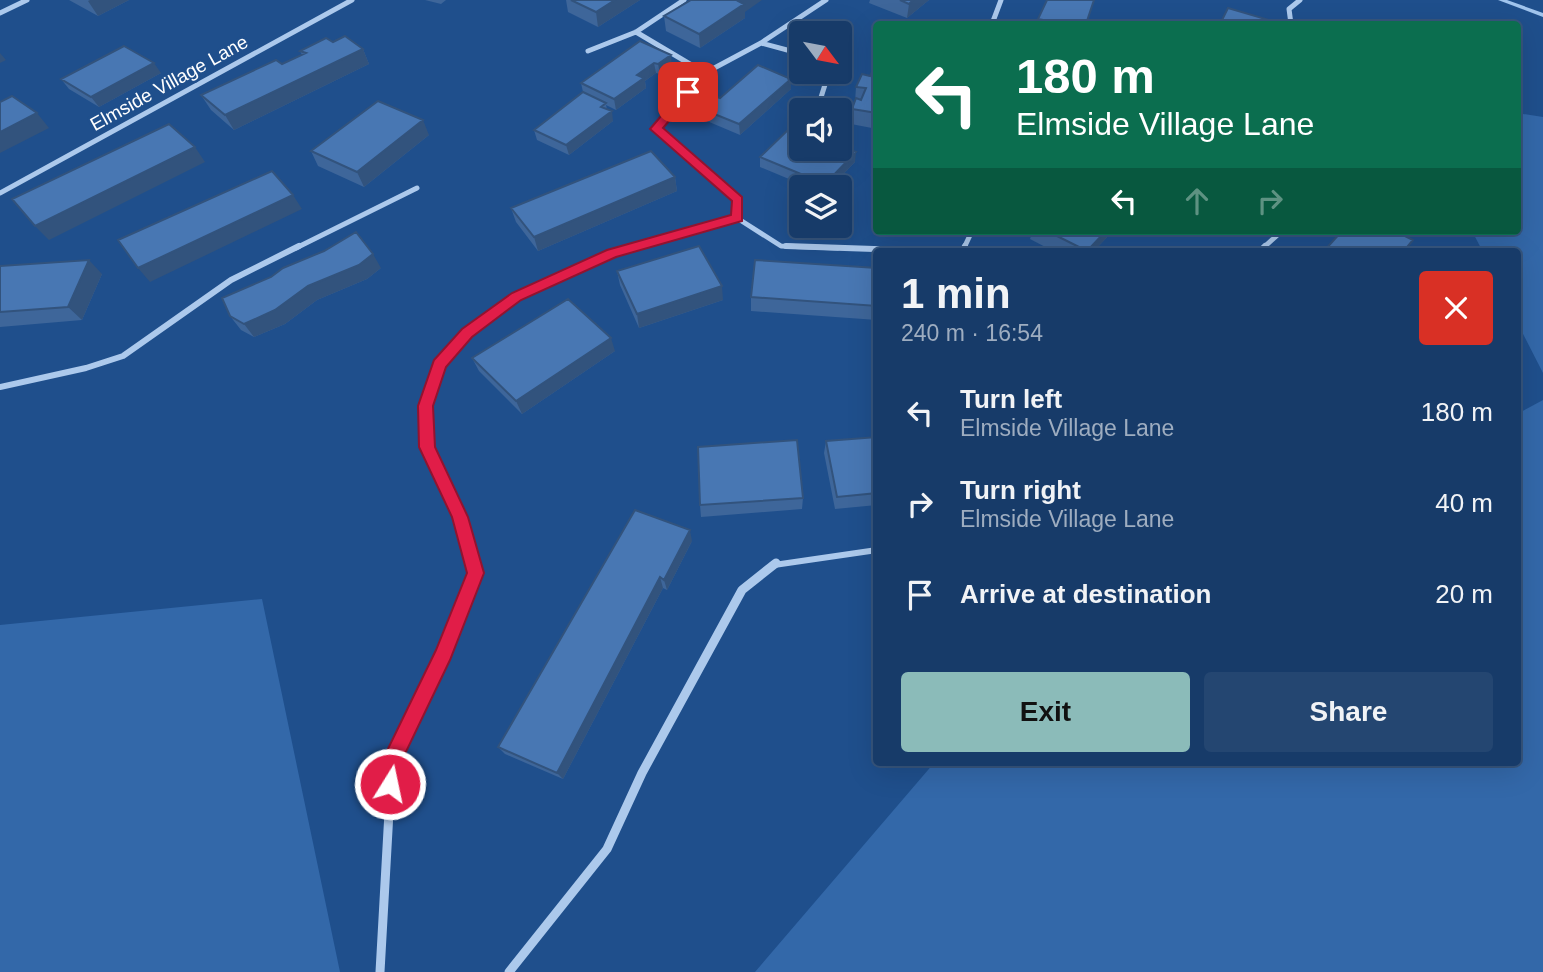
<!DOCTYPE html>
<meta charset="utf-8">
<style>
body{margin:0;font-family:Helvetica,sans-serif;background:#244671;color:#f1f3f6;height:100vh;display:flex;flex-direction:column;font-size:26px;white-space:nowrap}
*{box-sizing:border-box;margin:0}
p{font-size:23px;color:#9eadc0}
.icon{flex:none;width:38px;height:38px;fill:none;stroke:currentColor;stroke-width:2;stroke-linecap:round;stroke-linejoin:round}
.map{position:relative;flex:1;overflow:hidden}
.sheet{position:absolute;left:873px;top:248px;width:648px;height:518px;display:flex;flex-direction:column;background:#173b69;border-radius:7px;box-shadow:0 7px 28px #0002,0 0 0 2px #36557d}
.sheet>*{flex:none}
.banner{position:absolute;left:873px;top:21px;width:648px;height:214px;border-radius:7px;box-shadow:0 7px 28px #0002,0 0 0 2px #36557d;background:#0b6e4f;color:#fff;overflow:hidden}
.needle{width:46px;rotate:122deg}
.fabs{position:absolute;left:789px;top:21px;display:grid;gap:14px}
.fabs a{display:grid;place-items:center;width:63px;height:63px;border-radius:7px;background:#173b69;box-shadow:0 7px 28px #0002,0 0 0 2px #36557d;font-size:35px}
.pin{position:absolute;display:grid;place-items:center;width:60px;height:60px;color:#fff;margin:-30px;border-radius:14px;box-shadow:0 4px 10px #0006}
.me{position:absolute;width:77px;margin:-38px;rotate:10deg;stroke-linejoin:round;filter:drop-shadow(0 0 5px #0008)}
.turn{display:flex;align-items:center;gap:24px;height:147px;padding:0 28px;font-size:32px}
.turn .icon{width:91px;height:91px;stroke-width:2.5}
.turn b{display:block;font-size:49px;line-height:60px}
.lanes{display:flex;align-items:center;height:66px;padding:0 28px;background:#0003;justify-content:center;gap:35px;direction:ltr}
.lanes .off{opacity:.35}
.round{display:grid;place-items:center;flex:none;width:74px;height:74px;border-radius:7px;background:#244671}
.summary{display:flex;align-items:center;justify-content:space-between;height:119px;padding:0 28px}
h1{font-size:42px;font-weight:700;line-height:52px}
.primary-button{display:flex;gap:14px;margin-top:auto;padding:14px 28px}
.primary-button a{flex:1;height:80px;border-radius:7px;background:#8bbbb9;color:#111;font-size:28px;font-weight:700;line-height:80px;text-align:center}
.primary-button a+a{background:#244671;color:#f1f3f6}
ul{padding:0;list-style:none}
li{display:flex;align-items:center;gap:21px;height:91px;padding:0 28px}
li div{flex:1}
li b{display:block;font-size:26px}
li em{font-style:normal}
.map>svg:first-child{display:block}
</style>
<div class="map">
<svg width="1543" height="972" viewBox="0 0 1543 972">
<rect width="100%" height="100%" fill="#1f4f8c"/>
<path fill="#3368a9" d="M1517,113l26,4v256l-26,-51v-70h-34l-11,-21h45z
M1543,400v572h-788l179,-209h583v-349z
M262,599l78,373h-340v-347z"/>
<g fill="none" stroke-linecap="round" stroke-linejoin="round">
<path fill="#a0c4ed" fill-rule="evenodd" d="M1498,0h9l36,13v4z"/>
<path stroke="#acc9ec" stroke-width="5" d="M0,13l27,-13
M992,24l9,-24
M1291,24l-2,-15 11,-9
M636,32l69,41
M761,43l41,11
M588,51l48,-19 48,-32
M840,51l11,-16
M817,110l12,-38
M0,193l352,-193
M737,218l44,28 57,2
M296,248l121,-60
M633,248l104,-30 1,-18 -82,-71 49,-56 56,-30 65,-43
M964,248l8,-17
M1263,248l19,-17"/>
<path stroke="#acc9ec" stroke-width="6" d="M786,246l176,6 3,-6
M1259,252l6,-6
M0,387l86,-19 37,-12 108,-76 68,-34
M474,565c-5,-17 -8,-35 -15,-51 -10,-22 -27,-45 -32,-68 -6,-25 -1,-61 13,-83 35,-55 138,-99 199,-117
M774,565l103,-15"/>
<path stroke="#acc9ec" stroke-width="9" d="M380,972l12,-213 51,-105 33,-81 -3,-10
M509,972l98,-123 35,-76 100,-183 34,-27"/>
</g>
<path fill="#3e669a" d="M69,0h60l-31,16z
M425,0h21l-5,4z
M566,0h74l-42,27 -30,-15z
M870,0h59l-22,18 -38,-15z
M745,12v6l-45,30 -34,-17 -2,-15z
M1038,19l48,5h-50z
M640,41l32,25 -12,8 -4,-1 -11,8 1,7 -30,22 -10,-5 1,4 6,12 -44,34 -32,-15 -3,-10 49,-38 -2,-9z
M333,42l30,7 6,15 -135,66 -23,-20 -10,-15 81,-31 20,-9 -2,-4z
M877,43v86l-26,-5 1,-15 3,-7 1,-15 14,-11 4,-9 -2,-1 2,-14z
M161,73l-62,34 -30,-18 -8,-10z
M791,79v10l-51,46 -52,-22 -1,-10 33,-5z
M429,135l-65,52 -46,-21 -7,-15z
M760,157l95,5 -24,25h-23l-48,-20z
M675,177l2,14 -139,60 -22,-29 -5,-14z
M1033,231h80l-20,21h-38l-25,-13z
M0,266l102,8 -20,46 -82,7z
M381,268l-14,11 -50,21 -32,24 -31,13 -13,-7 -11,-14z
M877,268v52l-126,-9v-14z
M617,271l106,29 -84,28 -19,-43z
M615,351l-93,63 -43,-43 -7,-13z
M877,437v68l-42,4 -11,-56 2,-12z
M803,498l-1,11 -101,8 -1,-12z
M692,541l-25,49 -4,-2 -100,191 -58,-25 -7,-7z"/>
<path fill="#32537d" d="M90,0h39l-31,16 -10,-15z
M615,0h25l-42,27 -2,-15z
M739,0h23l-17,12v6l-45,30 -1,-14z
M913,0h16l-22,18 2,-14z
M363,49l6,15 -135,66 -9,-15z
M0,53l6,7 -6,3z
M671,55l1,11 -12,8 -2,-10z
M154,63l7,10 -62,34 -8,-10z
M654,63l2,10 -11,8 1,7 -30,22 -2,-11 23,-24z
M791,79v10l-51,46 -1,-11z
M612,111l1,10 -44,34 -3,-10z
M37,113l12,15 -49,25v-21z
M423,120l6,15 -65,52 -7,-15z
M195,147l10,15 -156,78 -14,-14z
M856,152l-1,10 -24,25h-6v-3z
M675,177l2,14 -139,60 -4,-14z
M293,195l9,14 -152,73 -12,-14z
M1106,231h7l-20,21h-7z
M373,254l8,14 -14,11 -50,21 -32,24 -31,13 -10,-13 64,-38z
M89,260l13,14 -20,46 -14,-13z
M722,286l1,14 -84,28 -2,-14z
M611,338l4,13 -93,63 -6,-13z
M690,530l2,11 -25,49 -3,-10z
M660,577l3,11 -100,191 -6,-6z"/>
<path fill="#4877b3" stroke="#32537d" stroke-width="2" d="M571,0h44l-19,12z
M691,0h48l-1,1 6,3 -45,30 -35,-18z
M900,0h13l-4,4z
M1047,0h47l-8,24h-23l-25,-5z
M1228,8l41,12 -2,4h-47z
M895,22l16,2h-17z
M345,36l18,13 -138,66 -24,-20 75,-35 6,4 24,-11 -6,-2 26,-13 7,4z
M640,41l31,14 -13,9 -4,-1 -17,12 7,3 -30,21 -33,-16z
M877,43v9h-3z
M124,46l30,17 -63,34 -30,-18z
M877,62v51l-25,-4 4,-11 5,2 5,-12 -10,-1 6,-13 8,2z
M758,65l33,14 -52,45 -52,-21 15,-12 18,7z
M583,92l23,11 -5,4 11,4 -46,34 -32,-15z
M12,96l25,17 -37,19v-30z
M378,101l45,19 -66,52 -46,-21z
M169,124l26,23 -160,79 -23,-27z
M791,127l11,4v18h38v-3l16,6 -31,32 -65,-27z
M651,151l24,26 -141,60 -23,-29z
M272,171l21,24 -155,73 -20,-28z
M1047,231h59l-19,20z
M1342,231h53l18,9 -10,12h-80z
M356,232l17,22 -14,11 -51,21 -33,24 -31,14 -14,-8 -8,-18 49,-21 12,-9 41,-17z
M699,246l23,40 -85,28 -20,-43z
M89,260l-21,47 -68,5v-46z
M755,260l122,8v38l-126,-9z
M568,299l43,39 -95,63 -44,-43z
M877,437v56l-40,4 -11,-56z
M797,440l6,58 -103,7 -2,-58z
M635,510l55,20 -26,50 -4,-3 -103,196 -59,-26z"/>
<path fill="#e11d48" stroke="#92132f" stroke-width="2" d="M684,89l10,3 -31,36 79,69v24l-126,36 -95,43 -49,37 -26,30 -13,39 2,41 33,70 16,56 -34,87 -48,100 -5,31 -7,3 -6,-3 -3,-7 2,-25 53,-109 31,-77 -15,-56 -33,-70 -1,-41 16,-46 28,-31 50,-36 95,-43 124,-35 1,-14 -82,-72z"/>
<g text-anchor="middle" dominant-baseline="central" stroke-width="5" stroke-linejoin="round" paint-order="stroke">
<g font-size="19" fill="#fff" stroke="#1f4f8c">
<text transform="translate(169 83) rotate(-29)">Elmside Village Lane</text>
</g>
</g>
</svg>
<div class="fabs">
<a><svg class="needle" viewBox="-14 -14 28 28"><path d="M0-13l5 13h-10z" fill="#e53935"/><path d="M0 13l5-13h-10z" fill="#9eadc0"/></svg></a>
<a><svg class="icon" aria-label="sound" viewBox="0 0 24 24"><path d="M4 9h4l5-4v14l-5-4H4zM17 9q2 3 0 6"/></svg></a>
<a><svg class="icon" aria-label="layers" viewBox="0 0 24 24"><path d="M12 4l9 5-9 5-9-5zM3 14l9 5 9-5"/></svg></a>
</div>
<div class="pin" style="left:688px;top:92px;background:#d93025"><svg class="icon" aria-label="arrive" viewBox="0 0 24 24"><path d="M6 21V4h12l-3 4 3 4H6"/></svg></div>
<svg class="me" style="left:390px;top:784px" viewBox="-20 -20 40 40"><circle r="17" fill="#e11d48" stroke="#fff" stroke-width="3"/><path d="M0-11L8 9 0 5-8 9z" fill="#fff"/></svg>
<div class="banner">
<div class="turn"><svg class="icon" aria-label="left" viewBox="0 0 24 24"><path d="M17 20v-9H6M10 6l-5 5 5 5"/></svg><div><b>180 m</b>Elmside Village Lane</div></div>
<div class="lanes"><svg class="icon" aria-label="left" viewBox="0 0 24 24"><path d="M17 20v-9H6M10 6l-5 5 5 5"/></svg><svg class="icon off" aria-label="ahead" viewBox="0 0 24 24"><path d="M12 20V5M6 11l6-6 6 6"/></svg><svg class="icon off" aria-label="right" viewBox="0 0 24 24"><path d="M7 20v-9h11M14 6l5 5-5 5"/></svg></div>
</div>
<section class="sheet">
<div class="summary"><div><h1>1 min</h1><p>240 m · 16:54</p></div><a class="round" style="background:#d93025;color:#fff"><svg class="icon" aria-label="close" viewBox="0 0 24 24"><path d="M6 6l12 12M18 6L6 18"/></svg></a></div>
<ul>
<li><svg class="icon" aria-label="left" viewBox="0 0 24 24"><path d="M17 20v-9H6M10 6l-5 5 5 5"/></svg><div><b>Turn left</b><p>Elmside Village Lane</p></div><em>180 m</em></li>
<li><svg class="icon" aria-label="right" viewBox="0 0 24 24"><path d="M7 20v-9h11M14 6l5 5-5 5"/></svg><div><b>Turn right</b><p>Elmside Village Lane</p></div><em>40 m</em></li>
<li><svg class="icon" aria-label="arrive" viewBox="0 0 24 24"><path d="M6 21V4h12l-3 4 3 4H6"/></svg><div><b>Arrive at destination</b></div><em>20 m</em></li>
</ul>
<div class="primary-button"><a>Exit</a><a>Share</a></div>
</section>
</div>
